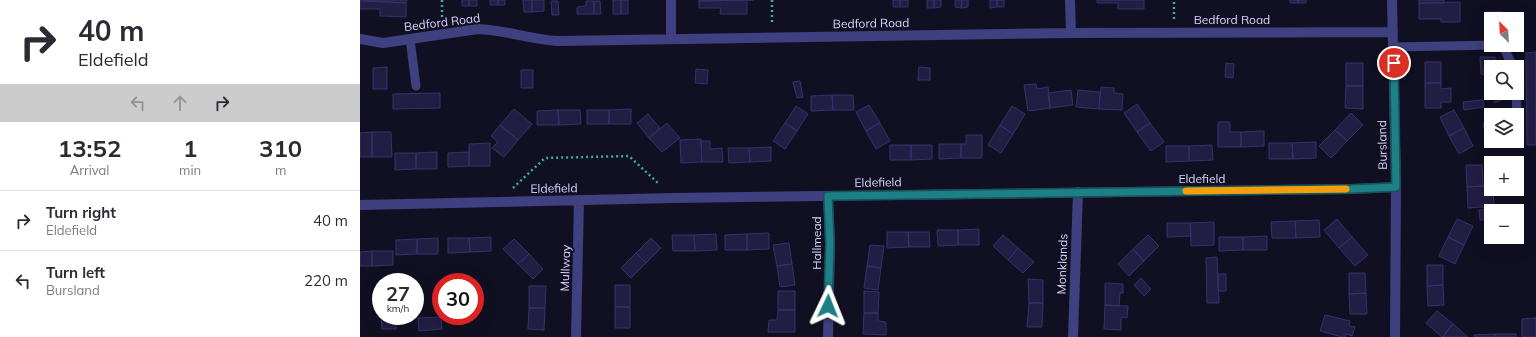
<!DOCTYPE html>
<meta charset="utf-8">
<style>
body{margin:0;font-family:Mulish,sans-serif;background:#f7f7f7;color:#2b2b33;height:100vh;display:flex;flex-direction:column;font-size:15px;white-space:nowrap}
*{box-sizing:border-box;margin:0}
p{font-size:13px;color:#7c7c81}
.icon{flex:none;width:22px;height:22px;fill:none;stroke:currentColor;stroke-width:2;stroke-linecap:round;stroke-linejoin:round}
.map{position:relative;flex:1;overflow:hidden}
.panel{display:flex;flex-direction:column;background:#fff;width:360px}
.panel>*{flex:none}
.hud{background:#fff;color:#2b2b33;overflow:hidden}
.needle{width:26px;rotate:336deg}
.fabs{position:absolute;left:1124px;top:12px;display:grid;gap:8px}
.fabs a{display:grid;place-items:center;width:40px;height:40px;border-radius:0px;background:#fff;box-shadow:0 4px 16px #0002;font-size:20px}
.speed{position:absolute;left:12px;top:273px;display:flex;gap:8px;font-size:20px;font-weight:700;text-align:center}
.speed>*{display:grid;place-content:center;width:52px;height:52px;border-radius:50%;background:#fff;box-shadow:0 4px 16px #0002;line-height:1}
.speed small{font-size:10px;font-weight:400}
.speed .limit{border:6px solid #d22;background:#fff;color:#111}
.pin{position:absolute;display:grid;place-items:center;width:34px;height:34px;color:#fff;margin:-17px;border:2px solid #fff;border-radius:50%;box-shadow:0 1px 4px #0007}
.me{position:absolute;width:44px;margin:-22px;rotate:2deg;stroke-linejoin:round;filter:drop-shadow(0 0 3px #0008)}
.turn{display:flex;align-items:center;gap:14px;height:84px;padding:0 12px;font-size:18px}
.turn .icon{width:52px;height:52px;stroke-width:2.5}
.turn b{display:block;font-size:28px;line-height:34px}
.lanes{display:flex;align-items:center;height:38px;padding:0 12px;background:#0003;justify-content:center;gap:20px;direction:ltr}
.lanes .off{opacity:.35}
.eta{display:flex;justify-content:space-evenly;align-items:center;height:68px;text-align:center}
.eta b{font-size:24px;font-weight:700;line-height:28px}
ul{padding:0;list-style:none}
li{display:flex;align-items:center;gap:12px;height:60px;padding:0 12px;border-top:1px solid #e1e1e2}
li div{flex:1}
li b{display:block;font-size:15px}
li em{font-style:normal}
main{display:flex;flex:1;min-height:0}
.map>svg:first-child{display:block}
</style>
<main>
<section class="panel">
<div class="hud">
<div class="turn"><svg class="icon" aria-label="right" viewBox="0 0 24 24"><path d="M7 20v-9h11M14 6l5 5-5 5"/></svg><div><b>40 m</b>Eldefield</div></div>
<div class="lanes"><svg class="icon off" aria-label="left" viewBox="0 0 24 24"><path d="M17 20v-9H6M10 6l-5 5 5 5"/></svg><svg class="icon off" aria-label="ahead" viewBox="0 0 24 24"><path d="M12 20V5M6 11l6-6 6 6"/></svg><svg class="icon" aria-label="right" viewBox="0 0 24 24"><path d="M7 20v-9h11M14 6l5 5-5 5"/></svg></div>
</div>
<div class="eta">
<div><b>13:52</b><p>Arrival</p></div>
<div><b>1</b><p>min</p></div>
<div><b>310</b><p>m</p></div>
</div>
<ul>
<li><svg class="icon" aria-label="right" viewBox="0 0 24 24"><path d="M7 20v-9h11M14 6l5 5-5 5"/></svg><div><b>Turn right</b><p>Eldefield</p></div><em>40 m</em></li>
<li><svg class="icon" aria-label="left" viewBox="0 0 24 24"><path d="M17 20v-9H6M10 6l-5 5 5 5"/></svg><div><b>Turn left</b><p>Bursland</p></div><em>220 m</em></li>
</ul>
</section>
<div class="map">
<svg width="1176" height="337" viewBox="0 0 1176 337">
<rect width="100%" height="100%" fill="#111023"/>
<path fill="#221d42" stroke="#38306d" d="M0,0h47l-1,3z
M102,0h7v6h-7z
M109,0h8v6h-8z
M130,0h8v5h-8z
M138,0h7v5h-7z
M163,0h9v12h-8z
M172,0h12v11l-12,1z
M253,0h8v14h-8z
M261,0h7v14h-7z
M339,0h55l-55,1z
M387,0v14h-27l1,-6h-22v-7z
M533,0h7v7h-7z
M540,0h8v7h-8z
M567,0h7v8h-7z
M574,0h7v7l-7,1z
M595,0h7l-1,8 -6,-1z
M602,0h6v7l-7,1z
M630,0h7v7l-7,1z
M637,0h7v7h-7z
M737,0h47v9h-26v-6h-21z
M930,0h8v3h-8z
M938,0h8v3h-8z
M1059,0h25v3h-25z
M0,1l46,2v14l-26,-1v-7h-20z
M191,1h7l1,14h-7z
M226,1h8v13h-17v-7l9,-1z
M234,1h6l1,13h-7z
M1100,2v20h-19v-3h-22v-16z
M1126,12h16v7h-11v6h-5z
M1176,52v93h-9l-1,-92z
M1120,57h15v10h-4v7h-10z
M1065,62h16v21h-16z
M866,63l8,1 -1,14 -8,-1z
M986,63h17v23h-17z
M27,67v22h-14v-21z
M559,67l11,1v12h-12z
M336,69l12,1 -1,14 -12,-1z
M161,70h12v18h-12z
M440,81l3,16 -6,1 -4,-16z
M1065,83h16v6l10,-1v14h-10v6h-16z
M1131,83v10h14l2,4 -12,6 -9,-18z
M676,84l1,5 11,-2 2,21 -22,3 -4,-26z
M986,86h17v23l-18,-1z
M741,87l13,1v5l9,1 -1,16 -23,-1z
M711,90l2,15 -23,3 -2,-15z
M718,90l22,2 -1,17 -23,-2z
M80,93v15l-47,1v-15z
M472,95h21l1,15h-21z
M472,95l1,15 -22,1v-15z
M1123,100l1,7 -20,3 -1,-8z
M777,104l13,19 -13,9 -13,-19z
M509,105l11,18 -14,8 -10,-19z
M436,106l12,8 -11,17 -12,-8z
M652,106l13,8 -12,20 -13,-9z
M154,109l18,15 -14,16 -18,-15z
M271,109v15h-22v-14z
M198,110l1,15h-22v-14z
M198,110h22l1,14 -22,1z
M227,110h22v14h-22z
M1094,110l10,18 -15,8 -9,-19z
M991,113l12,12 -16,16 -12,-11z
M288,114l12,14 -11,10 -12,-15z
M858,122h12v10h11v15h-23z
M1131,122v9l-6,1 -2,-8z
M307,123l13,15 -18,14 -13,-14z
M425,123l12,8 -12,18 -12,-8z
M520,123l10,18 -14,8 -10,-18z
M790,123l14,19 -13,9 -14,-19z
M140,125l18,15 -14,17 -12,-9 6,-6 -7,-6z
M640,125l13,9 -12,19 -13,-8z
M1104,128l9,18 -14,8 -10,-18z
M975,130l12,11 -16,17 -12,-12z
M904,131v15l-23,1v-15z
M12,132v25h-12v-24z
M12,132h19l1,25h-20z
M606,135h16v23h-21v-14h5z
M341,139l1,23 -21,1 -1,-23z
M341,141h9v8l12,-1 1,14h-21z
M956,142v16l-23,1 -1,-16z
M130,143v23h-21v-22z
M909,143h23l1,16h-24z
M579,144h22v14l-22,1z
M530,145h21v15h-21z
M551,145h21v14l-21,1z
M852,145l1,15 -24,1v-15z
M806,146h23v15l-23,1z
M411,147v14l-21,1 -1,-14z
M368,148h21l1,14 -21,1z
M77,152v17h-21v-16z
M109,152v14l-21,1v-14z
M35,153h21v16l-21,1z
M1106,165h16l1,21 -16,1z
M1131,185v4h2l1,17 -26,2 -1,-21z
M1137,209v2h-6v8l-11,1 -1,-10z
M977,219l15,18 -13,11 -15,-18z
M1097,219l16,7 -9,19 -16,-8z
M959,220l1,17 -24,1 -1,-17z
M935,221l1,17h-24l-1,-16z
M854,222v23l-23,1 -1,-23z
M807,223h23l1,13 -24,1z
M619,229v16h-21v-15z
M577,230h21v15l-20,1z
M527,232h21l1,15 -22,1z
M548,232h21l1,15h-21z
M409,233v16l-22,1v-16z
M356,234l1,16 -22,1 -1,-16z
M387,234v16h-22v-15z
M312,235h22l1,16h-22z
M643,235l15,13 -10,12 -15,-14z
M788,235l11,11 -15,15 -11,-12z
M907,236v14h-24v-13z
M131,237v14l-21,1 -1,-14z
M859,237h24v13l-24,1z
M992,237l16,18 -13,11 -16,-18z
M1088,237l16,8 -9,19 -16,-8z
M78,238v16h-21v-15z
M88,238h21l1,14 -22,1z
M291,238l10,10 -15,15 -10,-10z
M57,239v15l-21,1v-15z
M154,239l15,15 -11,10 -15,-15z
M429,243l3,21 -15,2 -4,-21z
M510,245l14,1 -3,22 -14,-2z
M658,248l16,14 -11,11 -15,-13z
M773,249l11,12 -15,15 -11,-12z
M12,251h21v14l-21,1z
M12,251v15h-12v-14z
M276,253l10,10 -15,15 -10,-10z
M169,254l14,15 -10,10 -15,-15z
M857,257l2,46h-12l-1,-45z
M432,264l3,21 -15,2 -3,-21z
M1067,265h16v20l-16,1z
M507,266l14,2 -3,22 -14,-2z
M989,273h16l1,20 -17,1z
M858,274h8v17h-8z
M781,278l10,11 -7,7 -10,-11z
M668,279l15,1v23h-14z
M745,283l18,1v9h-3l-1,13 -14,-1z
M255,285h15v22h-15z
M1083,285l1,20 -16,1 -1,-20z
M169,286h17l-1,22h-16z
M418,291h17v19h-17z
M504,291l15,1 -1,21h-14z
M1006,293l1,21h-17l-1,-20z
M669,303h14l-1,24h-15z
M745,305l23,1 -1,12 -6,-1v13l-17,-1z
M255,307h15v21h-15z
M169,308h16l-1,22 -16,-1z
M418,310h17v22h-27l1,-12h8z
M1077,311l16,13 -11,13 -16,-14z
M504,313h14v8l8,1v13l-23,-1z
M965,315l25,6 -1,5 6,1 -3,9 -6,-2 -1,3h-3l-22,-6z
M21,316h14l1,13h-14z
M81,317l1,12 -23,2 -1,-13z
M1176,318v19h-14v-18z
M1093,324l15,13h-25z
M1135,334v3h-21v-2z
M1135,334h21v3h-21z"/>
<g fill="none" stroke-linecap="round" stroke-linejoin="round">
<path stroke="#36ae9e" stroke-width="2.5" stroke-dasharray="2 3" stroke-linecap="butt" d="M82,0v21
M412,0v25
M814,19v-19
M153,188l32,-30 84,-2 30,28"/>
<path stroke="#3e407f" stroke-width="9" d="M50,39l6,47
M1136,45l8,3 9,19
M1033,47l102,-2
M1156,93l1,22
M1157,118l1,19"/>
<path stroke="#3e407f" stroke-width="10" d="M311,0v39
M710,0l1,33
M1032,0l4,187 -1,150
M0,39l23,4 95,-14c26,1 52,10 79,12l514,-8 322,-1
M0,205l314,-7 677,-9 45,-2
M216,337l3,-137
M468,337l2,-93 -2,-48
M713,337l5,-145"/>
</g>
<g fill="none" stroke-linecap="round" stroke-linejoin="round">
<defs>
<path id="route" d="M468,306l2,-62 -2,-48 523,-7 45,-2 -2,-124"/>
</defs>
<use href="#route" stroke="#145358" stroke-width="10"/>
<use href="#route" stroke="#1e8087" stroke-width="7"/>
<path stroke="#f59e0b" stroke-width="7" d="M826,191l160,-2"/>
</g>
<g text-anchor="middle" dominant-baseline="central" stroke-width="4" stroke-linejoin="round" paint-order="stroke">
<g font-size="12" fill="#d6d4fc" stroke="#111023">
<text x="872" y="19">Bedford Road</text>
<text transform="translate(82 22) rotate(-7)">Bedford Road</text>
<text transform="translate(511 23) rotate(-1)">Bedford Road</text>
<text transform="translate(1022 145) rotate(-91)">Bursland</text>
<text x="842" y="178">Eldefield</text>
<text transform="translate(518 182) rotate(-1)">Eldefield</text>
<text transform="translate(194 188) rotate(-1)">Eldefield</text>
<text transform="translate(456 243) rotate(-90)">Hallmead</text>
<text transform="translate(702 264) rotate(-88)">Monklands</text>
<text transform="translate(205 268) rotate(-88)">Mullway</text>
</g>
</g>
</svg>
<div class="fabs">
<a><svg class="needle" viewBox="-14 -14 28 28"><path d="M0-13l5 13h-10z" fill="#e53935"/><path d="M0 13l5-13h-10z" fill="#7c7c81"/></svg></a>
<a><svg class="icon" aria-label="search" viewBox="0 0 24 24"><circle cx="10" cy="10" r="6"/><path d="M15 15l6 6"/></svg></a>
<a><svg class="icon" aria-label="layers" viewBox="0 0 24 24"><path d="M12 4l9 5-9 5-9-5zM3 14l9 5 9-5"/></svg></a>
<a>+</a>
<a>−</a>
</div>
<div class="speed"><div>27<small>km/h</small></div><div class="limit">30</div></div>
<div class="pin" style="left:1034px;top:63px;background:#d93025"><svg class="icon" aria-label="arrive" viewBox="0 0 24 24"><path d="M6 21V4h12l-3 4 3 4H6"/></svg></div>
<svg class="me" style="left:468px;top:306px" viewBox="-20 -20 40 40"><path d="M0-17L14 15 0 8-14 15z" fill="#1e8087" stroke="#fff" stroke-width="4"/></svg>
</div>
</main>
